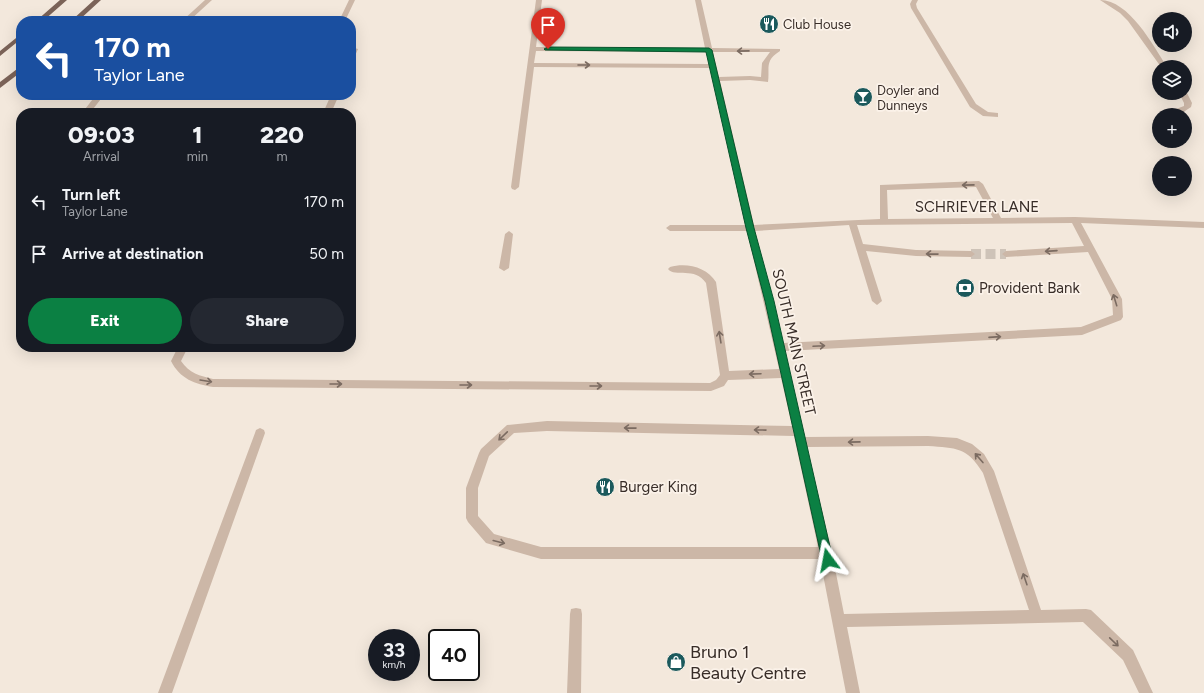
<!DOCTYPE html>
<meta charset="utf-8">
<style>
body{margin:0;font-family:Figtree,sans-serif;background:#242831;color:#f1f3f6;height:100vh;display:flex;flex-direction:column;font-size:15px;white-space:nowrap}
*{box-sizing:border-box;margin:0}
p{font-size:13px;color:#9ea1a6}
.icon{flex:none;width:22px;height:22px;fill:none;stroke:currentColor;stroke-width:2;stroke-linecap:round;stroke-linejoin:round}
.map{position:relative;flex:1;overflow:hidden}
.side{position:absolute;left:16px;top:108px;width:340px;height:244px;display:flex;flex-direction:column;background:#171b24;border-radius:16px;box-shadow:0 4px 16px #0002}
.side>*{flex:none}
.banner{position:absolute;left:16px;top:16px;width:340px;height:84px;border-radius:16px;box-shadow:0 4px 16px #0002;background:#1a4fa0;color:#fff;overflow:hidden}
.controls{position:absolute;left:1152px;top:12px;display:grid;gap:8px}
.controls a{display:grid;place-items:center;width:40px;height:40px;border-radius:50%;background:#171b24;box-shadow:0 4px 16px #0002;font-size:20px}
.speed{position:absolute;left:368px;top:629px;display:flex;gap:8px;font-size:20px;font-weight:700;text-align:center}
.speed>*{display:grid;place-content:center;width:52px;height:52px;border-radius:50%;background:#171b24;box-shadow:0 4px 16px #0002;line-height:1}
.speed small{font-size:10px;font-weight:400}
.speed .limit{border:2px solid #111;border-radius:6px;background:#fff;color:#111}
.pin{position:absolute;display:grid;place-items:center;width:34px;height:34px;color:#fff;margin:-41px -17px;border-radius:50% 50% 50% 0;rotate:-45deg;box-shadow:0 0 4px #0007}
.pin .icon{rotate:45deg}
.me{position:absolute;width:44px;margin:-22px;rotate:347deg;stroke-linejoin:round;filter:drop-shadow(0 0 3px #0008)}
.turn{display:flex;align-items:center;gap:14px;height:84px;padding:0 12px;font-size:18px}
.turn .icon{width:52px;height:52px;stroke-width:2.5}
.turn b{display:block;font-size:28px;line-height:34px}
.eta{display:flex;justify-content:space-evenly;align-items:center;height:68px;text-align:center}
.eta b{font-size:24px;font-weight:800;line-height:28px}
.button{display:flex;gap:8px;margin-top:auto;padding:8px 12px}
.button a{flex:1;height:46px;border-radius:24px;background:#0b8043;color:#fff;font-size:16px;font-weight:800;line-height:46px;text-align:center}
.button a+a{background:#242831;color:#f1f3f6}
ul{padding:0;list-style:none}
li{display:flex;align-items:center;gap:12px;height:52px;padding:0 12px}
li div{flex:1}
li b{display:block;font-size:15px}
li em{font-style:normal}
.map>svg:first-child{display:block}
</style>
<div class="map">
<svg width="1204" height="693" viewBox="0 0 1204 693">
<rect width="100%" height="100%" fill="#f3e8dc"/>
<g fill="none" stroke-linecap="round" stroke-linejoin="round">
<path stroke="#cec3b8" stroke-width="10" stroke-dasharray="10 4.5" stroke-linecap="butt" d="M971,254h35"/>
<path fill="#ccb7a7" fill-rule="evenodd" d="M205,0h7l-23,21h-7z
M349,0h6l-10,21h-6z
M536,0h6l-6,47 169,1 -10,-48h6l11,48 68,1v2c-16,10 -10,17 -12,31l-18,-2 -30,1 34,144 126,-6v-34l99,-4 4,3 18,34 74,-1 129,5v6l-123,-5 41,76 1,18 -2,3 -39,15 -297,16 20,86 123,-1 29,2 15,6 12,10 10,17 47,139 45,-1 5,1 42,40 20,43h-14l-16,-33 -40,-38 -236,5 13,66h-14l-26,-134h-279l-55,-16 -18,-21 -2,-4v-30l13,-35 2,-4 26,-24 40,-4 245,5 -11,-48 -53,2 -4,6 -13,5 -498,-4c-18,-3 -33,-8 -42,-26l7,-14h10l-7,14c8,12 19,15 32,18l497,4 6,-3 4,-5 -14,-92c-11,-17 -31,-5 -38,-14l2,-2c16,-5 37,0 46,15l13,89 50,-2 -32,-138h-77l-4,-3 4,-3h75l-35,-157 -176,-1 -15,120 -4,3 -3,-1 -1,-2zM536,51l170,1 3,12 -175,-1zM713,52h57l-8,11 -1,14 -11,-1 -31,1zM976,187l17,31 -105,1 -1,-29zM1072,223l12,23 -78,5 -4,3 4,3 82,-5 24,47 1,16 -32,12 -298,16 -28,-112 94,-6 23,76 5,4 5,-4 -16,-50 50,5 55,1 4,-3 -4,-3 -55,-1 -53,-6 -6,-19zM547,431l247,5 24,111h-277l-47,-13 -16,-18v-28l11,-32 25,-23zM928,446c28,2 39,1 55,27l46,137 -185,4 -12,-61 -25,-106z
M912,0h6l-2,4 1,4 59,96 12,8 10,1v4l-15,-1 -13,-9 -59,-99 -1,-4z
M1100,0c29,0 53,45 67,67h-6l-33,-46 -8,-8z
M351,47l7,2 -4,9 -3,2z
M1186,91l6,12 -1,4 -9,6h-6v-4l8,-3v-3l-5,-10h6z
M96,95h8l-14,18h-8z
M331,95h8l-8,18h-8z
M509,231l4,3 -4,34 -5,3 -5,-3 6,-34z
M260,428l4,2 1,3 -93,260h-14l97,-260 1,-3z
M576,608l5,1 1,5 -1,79h-14l3,-79 1,-5z"/>
<path fill="#7b6358" fill-rule="evenodd" d="M60,0h7l-24,21h-7z
M94,0h7l-23,21h-7z
M21,34v5l-21,17v-5z
M21,66v6l-21,16v-6z"/>
</g>
<defs><path id="oneway-shaft" d="M-6 0H5M1.5-3L5.5 0L1.5 3" fill="none" stroke-width="1.6" stroke-linecap="round" stroke-linejoin="round"/></defs>
<g stroke="#7b6b61">
<use href="#oneway-shaft" transform="translate(743 51) rotate(179)"/>
<use href="#oneway-shaft" transform="translate(584 65)"/>
<use href="#oneway-shaft" transform="translate(968 185) rotate(179)"/>
<use href="#oneway-shaft" transform="translate(1051 251) rotate(176)"/>
<use href="#oneway-shaft" transform="translate(932 254) rotate(-179)"/>
<use href="#oneway-shaft" transform="translate(1115 300) rotate(-107)"/>
<use href="#oneway-shaft" transform="translate(720 337) rotate(-99)"/>
<use href="#oneway-shaft" transform="translate(995 337) rotate(-4)"/>
<use href="#oneway-shaft" transform="translate(819 346) rotate(-3)"/>
<use href="#oneway-shaft" transform="translate(755 374) rotate(178)"/>
<use href="#oneway-shaft" transform="translate(206 381) rotate(9)"/>
<use href="#oneway-shaft" transform="translate(336 384)"/>
<use href="#oneway-shaft" transform="translate(466 385)"/>
<use href="#oneway-shaft" transform="translate(596 386)"/>
<use href="#oneway-shaft" transform="translate(630 428) rotate(-179)"/>
<use href="#oneway-shaft" transform="translate(760 430) rotate(-179)"/>
<use href="#oneway-shaft" transform="translate(503 436) rotate(136)"/>
<use href="#oneway-shaft" transform="translate(854 442) rotate(179)"/>
<use href="#oneway-shaft" transform="translate(979 458) rotate(-131)"/>
<use href="#oneway-shaft" transform="translate(499 542) rotate(14)"/>
<use href="#oneway-shaft" transform="translate(1025 579) rotate(-109)"/>
<use href="#oneway-shaft" transform="translate(1114 642) rotate(44)"/>
</g>
<path fill="#0b8043" stroke="#07532c" d="M548,47l161,1 3,2 42,178 20,73 59,259 -1,4 -4,2 -4,-2 -2,-4 -57,-259 -19,-73 -40,-176 -161,-2 -1,-1z"/>
<defs>
<symbol id="restaurant-disc" viewBox="-11 -11 22 22"><circle r="9.5" fill="#1b595c" stroke="#fbf2e9"/><path d="M-5-6h1v4h1v-4h1v4h1v-4h1v5L-1.5 .5V6h-2V.5L-5-1ZM5-6V6H3V1.5H1.5Q1.5-4 5-6Z" fill="#fff"/></symbol>
<symbol id="bar-disc" viewBox="-11 -11 22 22"><circle r="9.5" fill="#1b595c" stroke="#fbf2e9"/><path d="M-6-5H6L.8 .8V4.5H3.5V6h-7V4.5H-.8V.8Z" fill="#fff"/></symbol>
<symbol id="bank-disc" viewBox="-11 -11 22 22"><circle r="9.5" fill="#1b595c" stroke="#fbf2e9"/><path d="M-6-4H6V4H-6ZM0-2.3a2.3 2.3 0 1 0 0 4.6a2.3 2.3 0 1 0 0-4.6Z" fill="#fff"/></symbol>
<symbol id="shop-disc" viewBox="-11 -11 22 22"><circle r="9.5" fill="#1b595c" stroke="#fbf2e9"/><path d="M-5-2.5h2.3a2.7 3.5 0 0 1 5.4 0H5L5.5 6h-11ZM-1.5-2.5h3a1.5 2.3 0 0 0-3 0Z" fill="#fff"/></symbol>
</defs>
<g fill-rule="evenodd">
<use href="#restaurant-disc" x="758" y="13" width="22" height="22"/>
<use href="#bar-disc" x="852" y="86" width="22" height="22"/>
<use href="#bank-disc" x="954" y="277" width="22" height="22"/>
<use href="#restaurant-disc" x="594" y="476" width="22" height="22"/>
<use href="#shop-disc" x="665" y="651" width="22" height="22"/>
</g>
<g text-anchor="middle" dominant-baseline="central" stroke-width="3.5" stroke-linejoin="round" paint-order="stroke">
<g font-size="13" fill="#382d28" stroke="#fbf2e9" text-anchor="start">
<text x="783" y="24">Club House</text>
<text x="877" y="90">Doyler and<tspan x="877" dy="15">Dunneys</tspan></text>
</g>
<g font-size="15" fill="#382d28" stroke="#fbf2e9">
<text x="977" y="207">SCHRIEVER LANE</text>
<text transform="translate(794 342) rotate(77)">SOUTH MAIN STREET</text>
</g>
<g font-size="15" fill="#382d28" stroke="#fbf2e9" text-anchor="start">
<text x="979" y="288">Provident Bank</text>
<text x="619" y="487">Burger King</text>
</g>
<g font-size="18" fill="#382d28" stroke="#fbf2e9" text-anchor="start">
<text x="690" y="652">Bruno 1<tspan x="690" dy="21">Beauty Centre</tspan></text>
</g>
</g>
</svg>
<div class="controls">
<a><svg class="icon" aria-label="sound" viewBox="0 0 24 24"><path d="M4 9h4l5-4v14l-5-4H4zM17 9q2 3 0 6"/></svg></a>
<a><svg class="icon" aria-label="layers" viewBox="0 0 24 24"><path d="M12 4l9 5-9 5-9-5zM3 14l9 5 9-5"/></svg></a>
<a>+</a>
<a>−</a>
</div>
<div class="speed"><div>33<small>km/h</small></div><div class="limit">40</div></div>
<div class="pin" style="left:548px;top:49px;background:#d93025"><svg class="icon" aria-label="arrive" viewBox="0 0 24 24"><path d="M6 21V4h12l-3 4 3 4H6"/></svg></div>
<svg class="me" style="left:828px;top:560px" viewBox="-20 -20 40 40"><path d="M0-17L14 15 0 8-14 15z" fill="#0b8043" stroke="#fff" stroke-width="4"/></svg>
<div class="banner">
<div class="turn"><svg class="icon" aria-label="left" viewBox="0 0 24 24"><path d="M17 20v-9H6M10 6l-5 5 5 5"/></svg><div><b>170 m</b>Taylor Lane</div></div>
</div>
<section class="side">
<div class="eta">
<div><b>09:03</b><p>Arrival</p></div>
<div><b>1</b><p>min</p></div>
<div><b>220</b><p>m</p></div>
</div>
<ul>
<li><svg class="icon" aria-label="left" viewBox="0 0 24 24"><path d="M17 20v-9H6M10 6l-5 5 5 5"/></svg><div><b>Turn left</b><p>Taylor Lane</p></div><em>170 m</em></li>
<li><svg class="icon" aria-label="arrive" viewBox="0 0 24 24"><path d="M6 21V4h12l-3 4 3 4H6"/></svg><div><b>Arrive at destination</b></div><em>50 m</em></li>
</ul>
<div class="button"><a>Exit</a><a>Share</a></div>
</section>
</div>
